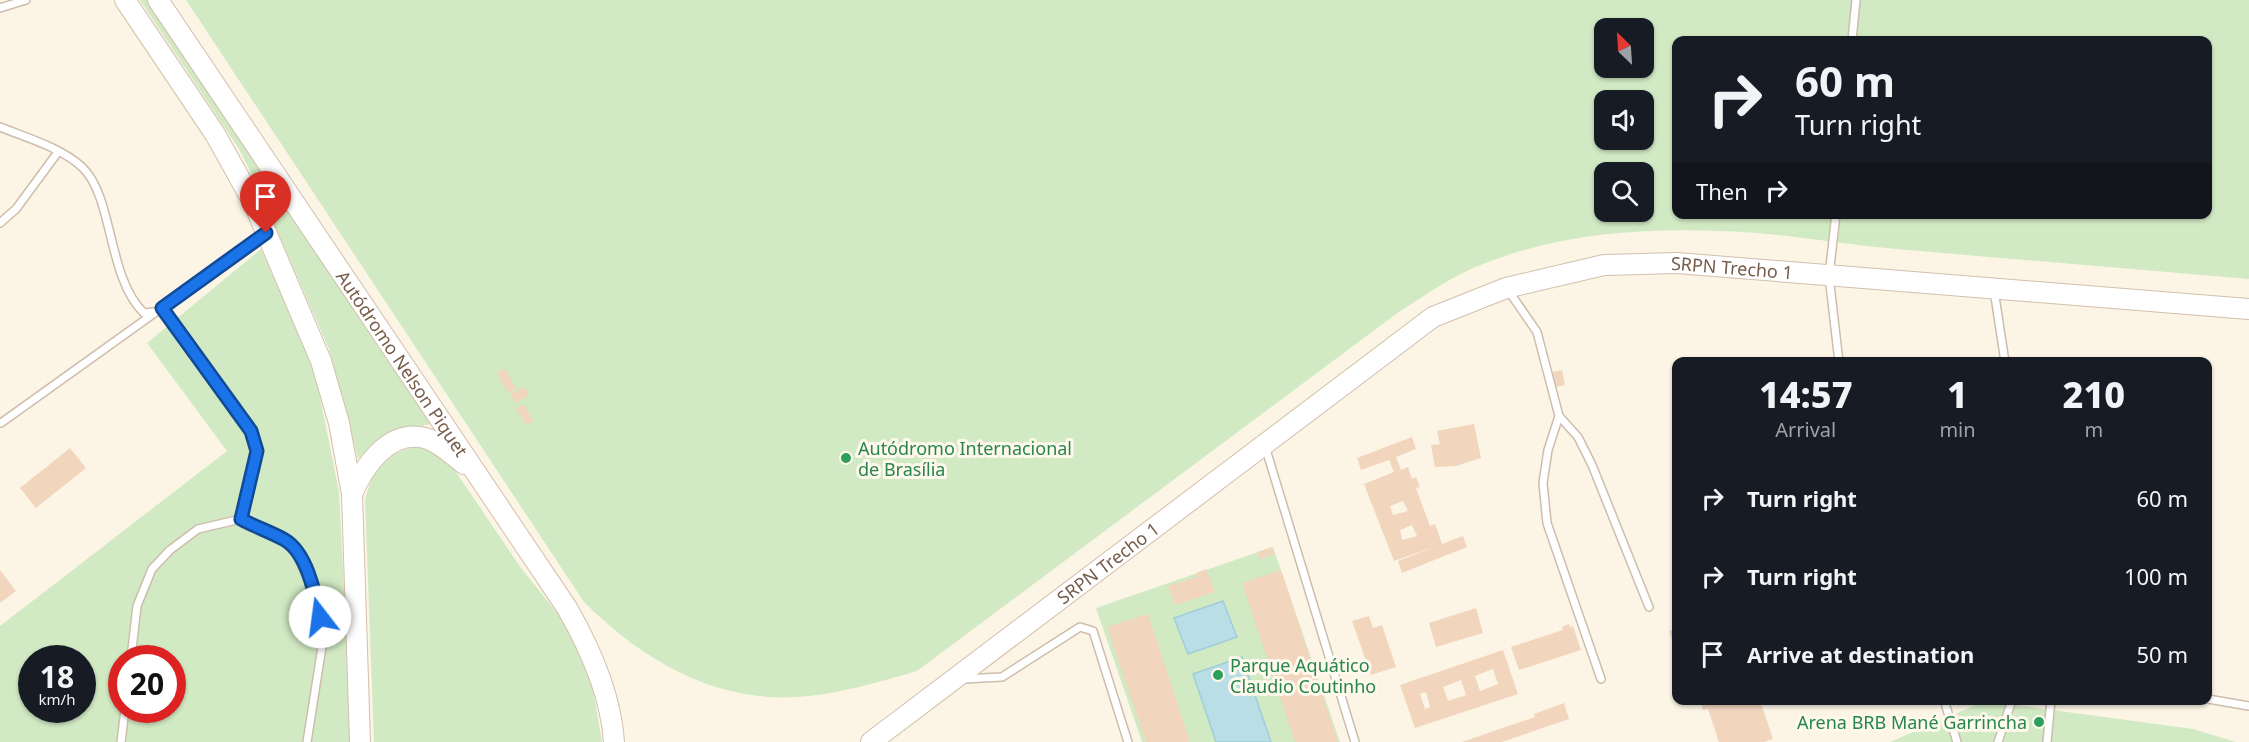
<!DOCTYPE html>
<meta charset="utf-8">
<style>
body{margin:0;font-family:"Noto Sans",sans-serif;background:#20242c;color:#f1f3f6;height:100vh;display:flex;flex-direction:column;font-size:22px;white-space:nowrap}
*{box-sizing:border-box;margin:0}
p{font-size:20px;color:#9ea1a6}
.icon{flex:none;width:33px;height:33px;fill:none;stroke:currentColor;stroke-width:2;stroke-linecap:round;stroke-linejoin:round}
.map{position:relative;flex:1;overflow:hidden}
.side{position:absolute;left:1672px;top:357px;width:540px;height:348px;display:flex;flex-direction:column;background:#171b24;border-radius:12px;box-shadow:0 2px 4px #0004}
.side>*{flex:none}
.guide{position:absolute;left:1672px;top:36px;width:540px;height:183px;border-radius:12px;box-shadow:0 2px 4px #0004;background:#171b24;color:#f1f3f6;overflow:hidden}
.needle{width:39px;rotate:335deg}
.buttons{position:absolute;left:1594px;top:18px;display:grid;gap:12px}
.buttons a{display:grid;place-items:center;width:60px;height:60px;border-radius:12px;background:#171b24;box-shadow:0 2px 4px #0004;font-size:30px}
.speed{position:absolute;left:18px;top:645px;display:flex;gap:12px;font-size:30px;font-weight:700;text-align:center}
.speed>*{display:grid;place-content:center;width:78px;height:78px;border-radius:50%;background:#171b24;box-shadow:0 2px 4px #0004;line-height:1}
.speed small{font-size:15px;font-weight:400}
.speed .limit{border:9px solid #d22;background:#fff;color:#111}
.pin{position:absolute;display:grid;place-items:center;width:51px;height:51px;color:#fff;margin:-62px -26px;border-radius:50% 50% 50% 0;rotate:-45deg;box-shadow:0 0 6px #0007}
.pin .icon{rotate:45deg}
.me{position:absolute;width:66px;margin:-33px;rotate:345deg;stroke-linejoin:round;filter:drop-shadow(0 0 4px #0008)}
.turn{display:flex;align-items:center;gap:21px;height:126px;padding:0 24px;font-size:27px}
.turn .icon{width:78px;height:78px;stroke-width:2.5}
.turn b{display:block;font-size:42px;line-height:51px}
.then{display:flex;align-items:center;height:57px;padding:0 24px;background:#0003;gap:12px;font-size:22px}
.eta{display:flex;justify-content:space-evenly;align-items:center;height:102px;text-align:center}
.eta b{font-size:36px;font-weight:800;line-height:42px}
ul{padding:0;list-style:none}
li{display:flex;align-items:center;gap:18px;height:78px;padding:0 24px}
li div{flex:1}
li b{display:block;font-size:22px}
li em{font-style:normal}
.map>svg:first-child{display:block}
</style>
<div class="map">
<svg width="2249" height="742" viewBox="0 0 2249 742">
<rect width="100%" height="100%" fill="#fcf5e6"/>
<path fill="#d2eac4" fill-rule="evenodd" d="M140,0h11l227,347 56,76 -50,13 -26,23 -29,-110 -70,-160 -20,-40z
M186,0h2063v279c-118,-10 -236,-20 -353,-30 -59,-5 -118,-17 -177,-18 -79,-3 -161,3 -236,33 -31,12 -59,32 -87,50l-479,357c-39,11 -80,24 -121,26 -83,5 -155,-38 -212,-95zM1605,28h39v40h-39zM1677,40h531v174h-531zM1605,100h39v40h-39zM1605,172h39v40h-39z
M261,249l54,123 24,120 13,250h-352v-116l227,-175 -80,-108zM32,658h50v52h-50zM122,658h50v52h-50z
M414,447l14,2 24,17 69,102 46,57 26,64 9,53h-228l-9,-243c11,-33 14,-42 49,-52z
M1273,547l67,195h-198l-46,-134z
M1985,701l208,28 43,13h-346z"/>
<path fill="#badee6" stroke="#a0cdd8" stroke-width="1.5" d="M1223,601l14,36 -49,17 -14,-36z
M1242,657l29,85h-55l-23,-68z"/>
<path fill="#f2d5bd" fill-rule="evenodd" d="M505,369l11,20 -8,4 -11,-20z
M1562,370l3,15 -9,2 -3,-15z
M524,387l5,9 -14,7 -5,-9z
M524,404l9,17 -7,4 -10,-17z
M1474,424l7,34 -25,8 -21,1 -4,-22 9,-1 -3,-13z
M1412,437l4,12 -20,8 5,13 7,-3 4,12 4,-2 4,10 -4,1 14,38 5,-2 7,20 21,-8 4,11 -65,26 -4,-12 39,-15 -43,15 -30,-77 30,-12 -5,-12 -28,10 -4,-12zM1403,501l5,10 -15,4 -3,-9zM1412,525l5,11 -15,4 -2,-10z
M70,448l16,20 -50,40 -16,-20z
M1272,547l3,7 -15,5 -3,-7z
M1206,569l9,23 -40,13 -7,-19 29,-9 -1,-4z
M0,570l16,21 -16,12z
M1281,570l57,172h-43l-53,-159z
M1476,608l7,25 -47,14 -7,-24z
M1148,614l42,128h-44l-39,-115z
M1369,616l4,12 9,-3 14,42 -25,8 -19,-54z
M1569,624l1,3 3,-1 8,24 -62,20 -8,-23 52,-17 -1,-3z
M1677,629v25l-8,-23z
M1503,650l15,44 -103,34 -15,-43zM1493,669l5,15 -18,7 -5,-15zM1461,680l5,15 -18,6 -5,-14zM1426,692l4,15 -5,2 -5,-15z
M1700,700h60l13,39 -9,3h-45l-11,-33 -5,1z
M1564,703l5,16 -67,23h-40l73,-25 -1,-3z"/>
<g fill="none" stroke-linecap="round" stroke-linejoin="round">
<defs>
<path id="lane" d="M0,8l26,-8
M1852,40l4,-40
M0,127c27,11 60,20 82,40 32,30 25,111 62,146l9,-1
M1836,214l-7,62 10,86
M0,223l16,-14 42,-57
M1508,290l29,42 22,84 -11,34 -5,33 4,40 54,156
M1994,290l11,72
M162,308l89,123 6,20 -16,68
M1559,416l19,21 14,28 57,142
M1,423l264,-189
M1265,446l90,296
M131,658l6,-52 15,-37 18,-19 28,-21 43,-10 46,22 11,15 18,44 8,34 -17,108
M963,679l39,-2 78,-50 13,4 35,111
M2208,699l41,7
M1944,700l13,42
M121,742l4,-32
M1998,742l14,-42
M2047,742l4,-42"/>
<g id="secondary">
<path d="M125,0l90,134 39,70 67,157 18,62 13,71 8,248"/>
<path id="s1" d="M158,0l409,608c23,40 44,87 47,134"/>
<path d="M352,494c12,-28 37,-65 73,-56 13,3 29,18 39,26"/>
<path id="s2" d="M871,742l562,-425 73,-29 98,-23 73,-2 572,46"/>
</g>
</defs>
<use href="#lane" stroke="#cebdac" stroke-width="10"/>
<use href="#secondary" stroke="#d3bfac" stroke-width="22"/>
<use href="#lane" stroke="#fff" stroke-width="7"/>
<use href="#secondary" stroke="#fff" stroke-width="20"/>
</g>
<g fill="none" stroke-linecap="round" stroke-linejoin="round">
<defs>
<path id="route" d="M266,233l-104,75 89,123 6,20 -16,68c14,8 30,13 44,21 22,13 30,54 35,77"/>
</defs>
<use href="#route" stroke="#114b97" stroke-width="15"/>
<use href="#route" stroke="#1a73e8" stroke-width="10"/>
</g>
<g fill="#2e9e5b" stroke="#fff8ec" stroke-width="2">
<circle cx="846" cy="458" r="6"/>
<circle cx="1218" cy="675" r="6"/>
<circle cx="2039" cy="722" r="6"/>
</g>
<g text-anchor="middle" dominant-baseline="central" stroke-width="6" stroke-linejoin="round" paint-order="stroke">
<g font-size="18" fill="#765c4a" stroke="#fff8ec">
<text stroke="none"><textPath href="#s2" startOffset="1012">SRPN Trecho 1</textPath></text>
<text stroke="none"><textPath href="#s1" startOffset="438">Autódromo Nelson Piquet</textPath></text>
<text stroke="none"><textPath href="#s2" startOffset="297">SRPN Trecho 1</textPath></text>
</g>
<g font-size="18" fill="#27864d" stroke="#fff8ec" text-anchor="start">
<text x="858" y="448">Autódromo Internacional<tspan x="858" dy="21">de Brasília</tspan></text>
<text x="1230" y="665">Parque Aquático<tspan x="1230" dy="21">Claudio Coutinho</tspan></text>
<text x="2027" y="722" text-anchor="end">Arena BRB Mané Garrincha</text>
</g>
</g>
</svg>
<div class="buttons">
<a><svg class="needle" viewBox="-14 -14 28 28"><path d="M0-13l5 13h-10z" fill="#e53935"/><path d="M0 13l5-13h-10z" fill="#9ea1a6"/></svg></a>
<a><svg class="icon" aria-label="sound" viewBox="0 0 24 24"><path d="M4 9h4l5-4v14l-5-4H4zM17 9q2 3 0 6"/></svg></a>
<a><svg class="icon" aria-label="search" viewBox="0 0 24 24"><circle cx="10" cy="10" r="6"/><path d="M15 15l6 6"/></svg></a>
</div>
<div class="speed"><div>18<small>km/h</small></div><div class="limit">20</div></div>
<div class="pin" style="left:266px;top:233px;background:#d93025"><svg class="icon" aria-label="arrive" viewBox="0 0 24 24"><path d="M6 21V4h12l-3 4 3 4H6"/></svg></div>
<svg class="me" style="left:320px;top:617px" viewBox="-20 -20 40 40"><circle r="19" fill="#fff"/><path d="M0-13L10 11 0 6-10 11z" fill="#1a73e8"/></svg>
<div class="guide">
<div class="turn"><svg class="icon" aria-label="right" viewBox="0 0 24 24"><path d="M7 20v-9h11M14 6l5 5-5 5"/></svg><div><b>60 m</b>Turn right</div></div>
<div class="then">Then<svg class="icon" aria-label="right" viewBox="0 0 24 24"><path d="M7 20v-9h11M14 6l5 5-5 5"/></svg></div>
</div>
<section class="side">
<div class="eta">
<div><b>14:57</b><p>Arrival</p></div>
<div><b>1</b><p>min</p></div>
<div><b>210</b><p>m</p></div>
</div>
<ul>
<li><svg class="icon" aria-label="right" viewBox="0 0 24 24"><path d="M7 20v-9h11M14 6l5 5-5 5"/></svg><div><b>Turn right</b></div><em>60 m</em></li>
<li><svg class="icon" aria-label="right" viewBox="0 0 24 24"><path d="M7 20v-9h11M14 6l5 5-5 5"/></svg><div><b>Turn right</b></div><em>100 m</em></li>
<li><svg class="icon" aria-label="arrive" viewBox="0 0 24 24"><path d="M6 21V4h12l-3 4 3 4H6"/></svg><div><b>Arrive at destination</b></div><em>50 m</em></li>
</ul>
</section>
</div>
